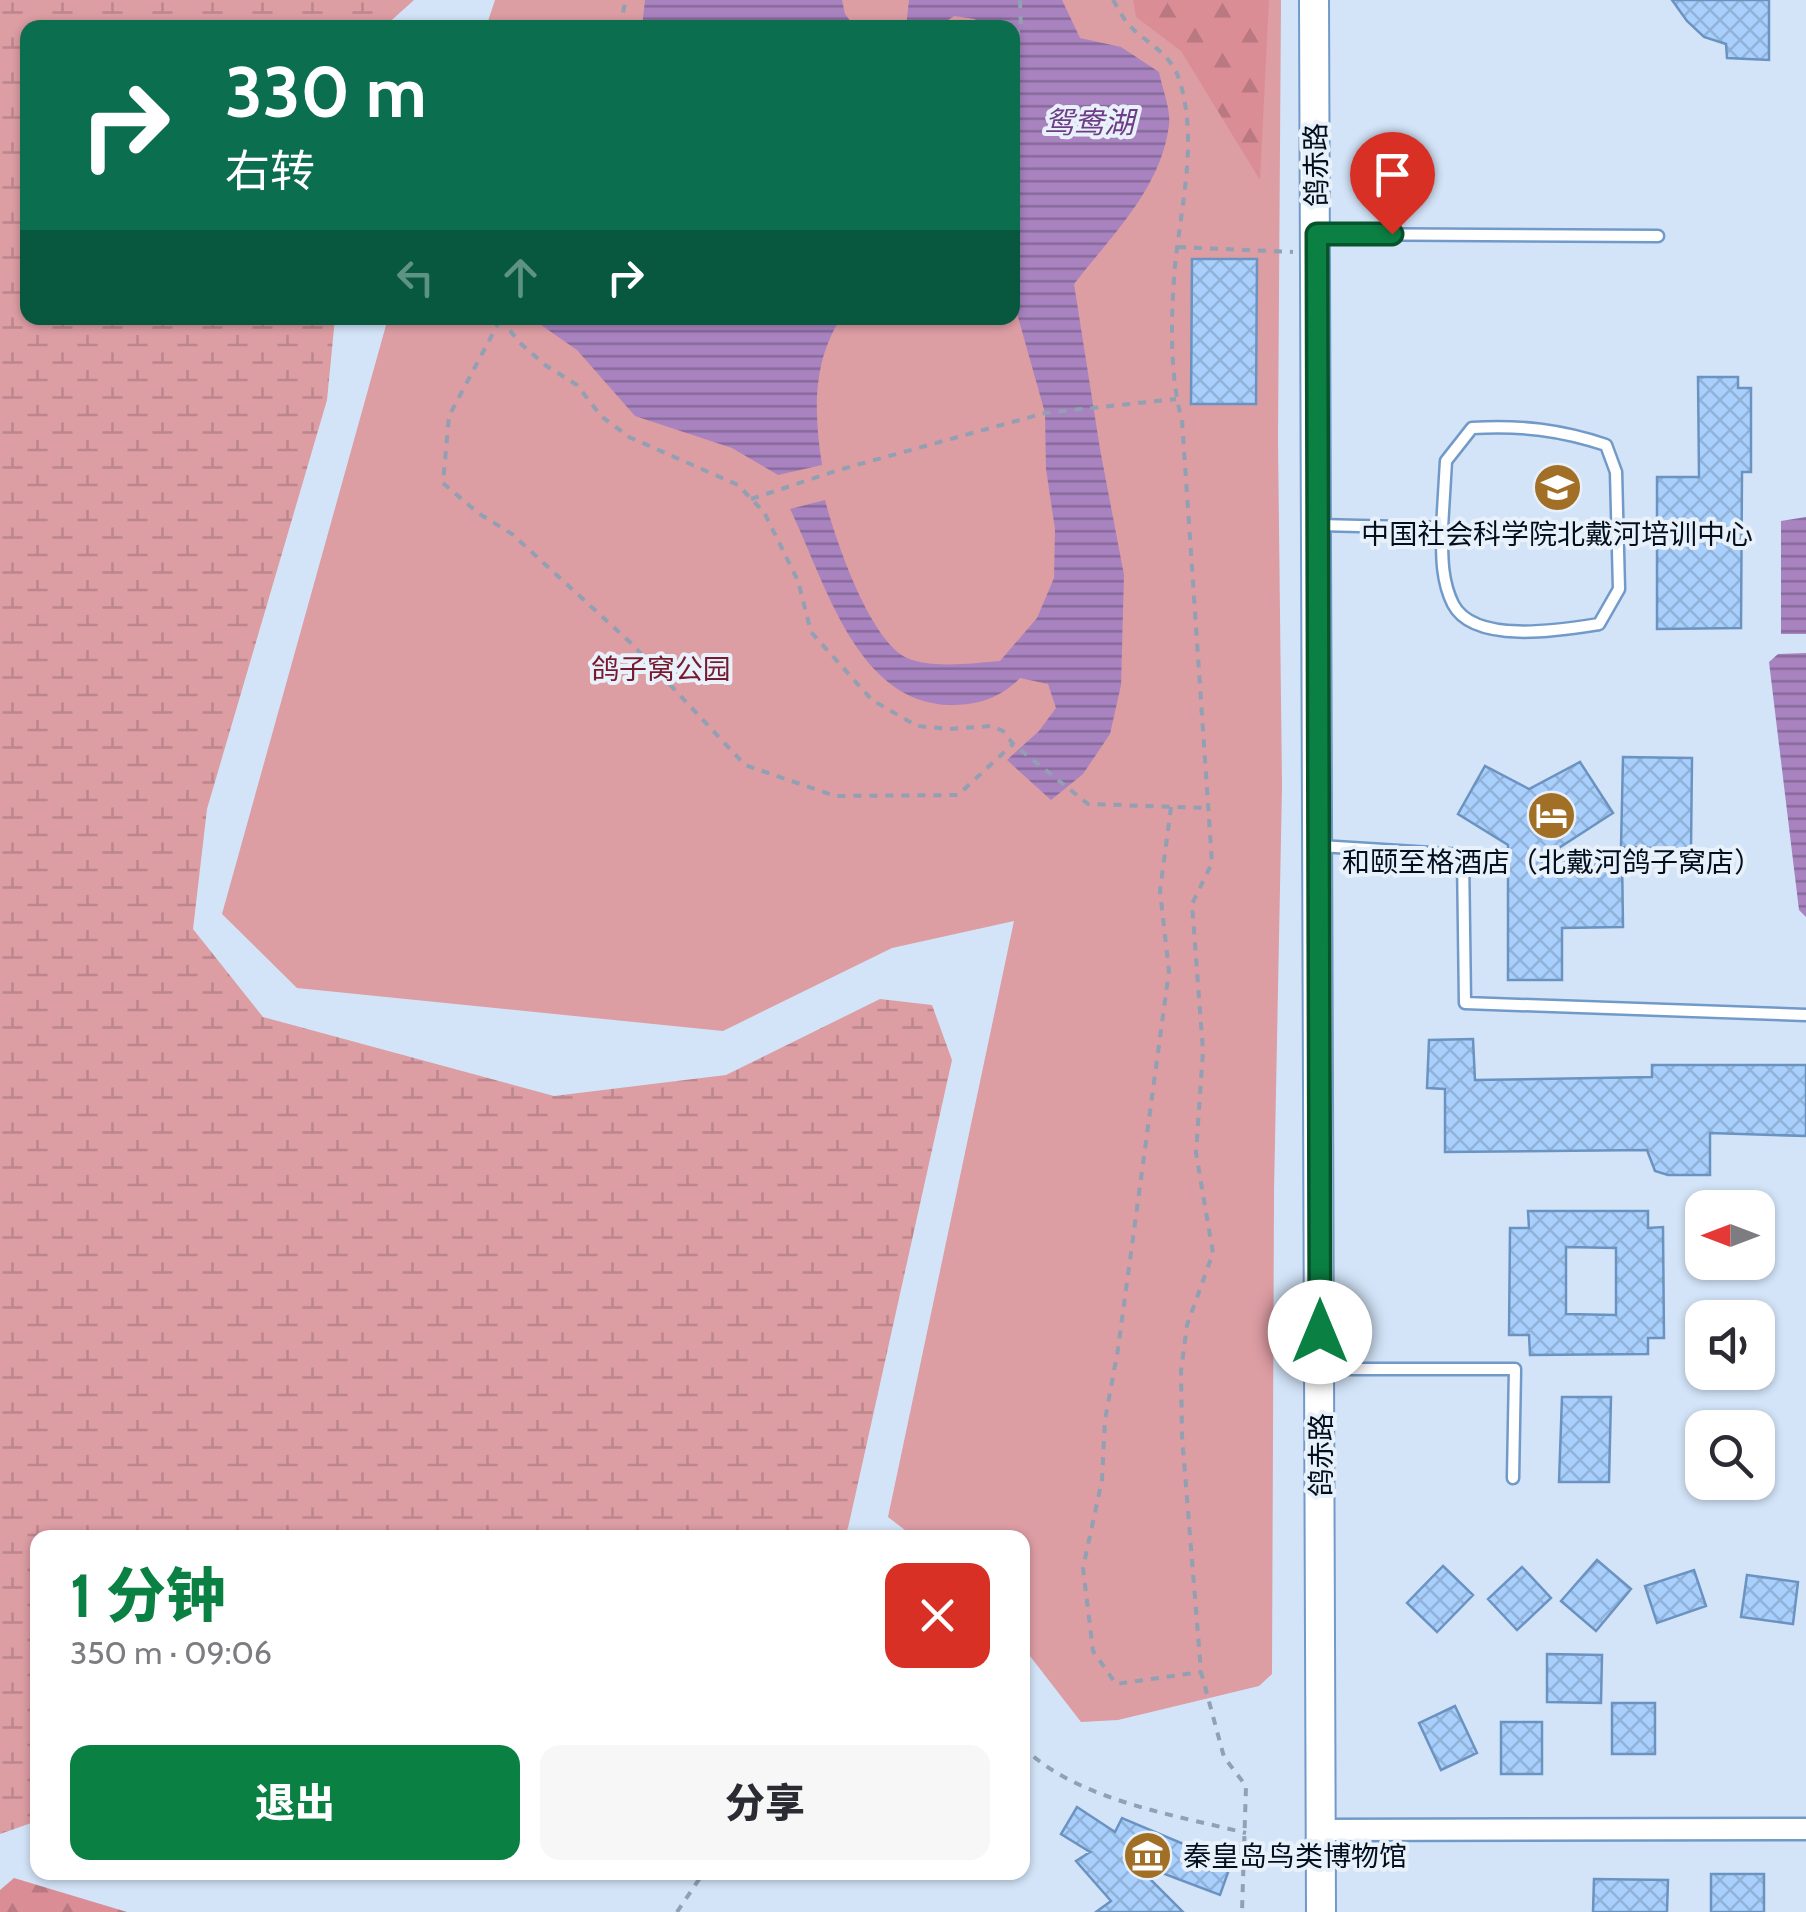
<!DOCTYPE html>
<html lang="zh">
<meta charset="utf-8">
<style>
body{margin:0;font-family:Cabin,"Noto Sans SC",sans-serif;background:#f7f7f7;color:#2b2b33;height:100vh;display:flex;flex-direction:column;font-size:38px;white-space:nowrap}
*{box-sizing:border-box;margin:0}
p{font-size:32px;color:#7c7c81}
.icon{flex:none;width:55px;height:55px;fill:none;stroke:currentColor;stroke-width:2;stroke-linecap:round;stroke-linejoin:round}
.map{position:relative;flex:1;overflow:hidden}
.side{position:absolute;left:30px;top:1530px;width:1000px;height:350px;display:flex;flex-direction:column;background:#fff;border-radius:20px;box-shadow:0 2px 8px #0004}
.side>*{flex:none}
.hud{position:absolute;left:20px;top:20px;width:1000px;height:305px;border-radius:20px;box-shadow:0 2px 8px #0004;background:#0b6e4f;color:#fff;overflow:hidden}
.needle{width:65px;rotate:270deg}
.buttons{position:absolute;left:1685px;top:1190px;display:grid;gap:20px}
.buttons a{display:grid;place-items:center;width:90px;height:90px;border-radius:20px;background:#fff;box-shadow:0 2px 8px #0004;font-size:50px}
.pin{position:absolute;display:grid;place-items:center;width:85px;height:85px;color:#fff;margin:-102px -42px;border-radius:50% 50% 50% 0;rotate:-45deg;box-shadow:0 0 10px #0007}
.pin .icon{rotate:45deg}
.me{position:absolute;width:110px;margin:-55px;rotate:0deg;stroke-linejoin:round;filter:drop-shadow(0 0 8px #0008)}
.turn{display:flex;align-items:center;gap:35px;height:210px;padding:0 40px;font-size:45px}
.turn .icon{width:130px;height:130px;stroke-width:2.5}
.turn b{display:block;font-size:70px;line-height:85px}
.lanes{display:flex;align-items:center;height:95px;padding:0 40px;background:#0003;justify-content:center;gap:50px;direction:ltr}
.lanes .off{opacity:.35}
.round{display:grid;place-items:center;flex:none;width:105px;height:105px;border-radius:20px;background:#f7f7f7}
.headline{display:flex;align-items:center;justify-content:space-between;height:170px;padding:0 40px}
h1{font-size:60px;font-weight:800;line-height:75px;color:#0b8043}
.primary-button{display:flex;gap:20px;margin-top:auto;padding:20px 40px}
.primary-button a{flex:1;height:115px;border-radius:20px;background:#0b8043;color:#fff;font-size:40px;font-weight:800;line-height:115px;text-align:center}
.primary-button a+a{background:#f7f7f7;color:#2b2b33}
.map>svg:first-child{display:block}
</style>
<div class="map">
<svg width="1806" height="1912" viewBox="0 0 1806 1912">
<defs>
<pattern id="forest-firs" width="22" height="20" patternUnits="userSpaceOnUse" patternTransform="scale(2.5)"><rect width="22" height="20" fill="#db8d95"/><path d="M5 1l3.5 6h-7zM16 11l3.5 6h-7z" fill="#ba7880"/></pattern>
<pattern id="wetland-marsh" width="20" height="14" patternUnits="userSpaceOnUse" patternTransform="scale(2.5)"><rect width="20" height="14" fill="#dc9da3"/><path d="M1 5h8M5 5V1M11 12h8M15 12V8" fill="none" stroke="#bb868c"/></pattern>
<pattern id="water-rules" width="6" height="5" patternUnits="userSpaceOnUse" patternTransform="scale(2.5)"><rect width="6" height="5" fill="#a983bf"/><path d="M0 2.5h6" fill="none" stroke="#876a9b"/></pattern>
<pattern id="building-cross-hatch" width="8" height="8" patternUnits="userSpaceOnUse" patternTransform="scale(2.5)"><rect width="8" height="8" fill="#a9d0fd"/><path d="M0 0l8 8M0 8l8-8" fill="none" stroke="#90b1d8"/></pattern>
</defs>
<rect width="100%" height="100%" fill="#d3e4f8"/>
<path fill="#dc9da3" d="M495,0h786l-3,440 4,347 -8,405 -2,482 -13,12 -141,34 -37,2 -58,-75 -1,-109 -108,-1 -26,-20 126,-596 -122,27 -169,83 -426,-43 -75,-74 166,-596h624v-290l-526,-1z"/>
<path fill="url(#forest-firs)" d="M1133,0h136l-9,180 -79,-129 -45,-34z
M14,1878l113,34h-127v-22z"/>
<path fill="url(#wetland-marsh)" d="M0,0h414l-30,27 -356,1v290h307l-8,82 -120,409 -14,120 70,88 291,79 172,-21 154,-76 52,6 20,55 -104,468 -6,9 -804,1 -1,283 -37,13z"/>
<path fill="url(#water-rules)" d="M645,0h197l3,14 10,13h-213z
M909,0h153l18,38 41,9 38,25c3,16 12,37 10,53 -8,64 -58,111 -95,159l26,165 24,126 -3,110 -11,49 -27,40 -32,26 -44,-40 32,-29 17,-23 -8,-24 -28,-6c-18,19 -41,27 -68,27 -96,0 -127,-125 -162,-196l35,-9c10,38 44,140 82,158 25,11 66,5 93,3l37,-43 17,-40 1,-49 -9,-60 -1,-56 -32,-114 -1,-271 -33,-1 -4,-8 -21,-3 -16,11h-32z
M531,318h310c-29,44 -27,96 -19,147l-44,10 -46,-27 -97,-32 -58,-66z
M1806,517v117h-25v-113z
M1806,653v264l-7,-7 -30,-248 9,-8z"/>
<path fill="url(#building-cross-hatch)" stroke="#6b93c1" stroke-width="2.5" fill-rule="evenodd" d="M1672,0h97v60l-42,-2 -1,-14 -22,-7 -17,-16z
M1192,259h65l-1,145h-65z
M1698,377h40v11h13v84h-9l-1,156 -84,1v-152h42z
M1623,757l69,1 -1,91 -70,-2z
M1580,762l33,51 -68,44 77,-2 1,72 -61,1v52h-54v-135l-50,-31 27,-48 44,23z
M1473,1039l2,41 177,-3v-12h154v71l-96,-3v42h-42l-13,-4 -8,-21 -202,2v-63l-18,-1 2,-48z
M1528,1211h120v17l15,-1 1,111h-16v16l-118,1 -1,-20h-20l1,-107h19zM1566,1247l50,1v67l-50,-1z
M1562,1397h49l-2,85h-50z
M1597,1560l34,29 -35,42 -35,-30z
M1443,1566l30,29 -36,37 -30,-29z
M1522,1567l29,31 -34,32 -29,-31z
M1694,1570l12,36 -49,17 -12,-37z
M1747,1575l51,7 -5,42 -52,-7z
M1547,1654l55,1 -1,48 -54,-1z
M1612,1703h43v51h-43z
M1455,1706l22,47 -36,17 -22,-47z
M1501,1722h41v52h-41z
M1077,1807l38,25 7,-14 109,46 -11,31 -87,-33 50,50h-87l15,-11 -35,-40 14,-9 -29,-18z
M1711,1874h53v38h-53z
M1594,1879l74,1 -1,32h-74z"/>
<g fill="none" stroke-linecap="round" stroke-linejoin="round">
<defs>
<path id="service" d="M1318,234l340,2
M1319,525l123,3c0,26 -1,52 11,76 21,41 109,26 146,20l20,-35 -3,-117 -10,-27c-45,-15 -86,-20 -134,-17l-26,33 -4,67
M1320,846l143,9 2,148 341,12
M1322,1369h193l-2,109"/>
<path id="minor" d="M1321,1830l485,-1"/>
<path id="secondary" d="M1314,0l7,1912"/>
</defs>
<use href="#service" stroke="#729ac8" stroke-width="15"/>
<use href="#minor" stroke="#729ac8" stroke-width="25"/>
<use href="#secondary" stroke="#729ac8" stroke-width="32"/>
<path stroke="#91a0b3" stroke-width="4" stroke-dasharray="8 8" stroke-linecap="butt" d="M1113,0c5,8 10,19 17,26 18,19 41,26 50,56 18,60 1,123 -5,184 -4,47 -6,109 7,154l30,443 -20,41 11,147 -7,102 17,100 -26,72 -6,46 1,65 19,236 23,85 22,29 -4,126
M619,28l7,-28
M1012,32l9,-1 -1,-31
M1178,247l115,5
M500,318l19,24 26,23 32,20 24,31 28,21 109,48 26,27 34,69 13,51 61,68 45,26 32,3 42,-3 12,5 10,13 75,60 120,4
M500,320l-51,96 -6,67 35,30 34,21 120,110 113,121 90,31 123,-1 55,-51
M751,499l91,-30 203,-56 131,-14
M1171,807l-11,84 9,80 -51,378 -13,71 -3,60 -19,88 10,83 23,33 85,-12
M1022,1746c53,54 153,69 224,87
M677,1912l27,-40"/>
<use href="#service" stroke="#fff" stroke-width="10"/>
<use href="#minor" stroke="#fff" stroke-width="20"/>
<use href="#secondary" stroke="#fff" stroke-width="28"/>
</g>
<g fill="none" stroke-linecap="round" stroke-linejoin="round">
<defs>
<path id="route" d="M1320,1332l-3,-1098h75"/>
</defs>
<use href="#route" stroke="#07532c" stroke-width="25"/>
<use href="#route" stroke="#0b8043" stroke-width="18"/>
</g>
<defs>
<symbol id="school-disc" viewBox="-11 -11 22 22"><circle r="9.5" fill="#a16f25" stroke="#e8f0fa"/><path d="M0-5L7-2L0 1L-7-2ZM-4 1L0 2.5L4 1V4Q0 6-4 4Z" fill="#fff"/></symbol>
<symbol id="hotel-disc" viewBox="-11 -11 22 22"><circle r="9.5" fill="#a16f25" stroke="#e8f0fa"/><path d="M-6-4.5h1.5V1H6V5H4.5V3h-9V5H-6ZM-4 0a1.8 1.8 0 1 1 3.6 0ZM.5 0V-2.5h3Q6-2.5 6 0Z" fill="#fff"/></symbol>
<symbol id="museum-disc" viewBox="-11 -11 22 22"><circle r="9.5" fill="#a16f25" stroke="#e8f0fa"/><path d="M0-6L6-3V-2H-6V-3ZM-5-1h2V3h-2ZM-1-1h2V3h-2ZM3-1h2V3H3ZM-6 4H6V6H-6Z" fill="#fff"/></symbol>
</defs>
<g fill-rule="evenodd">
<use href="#school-disc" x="1530" y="460" width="55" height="55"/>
<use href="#hotel-disc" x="1524" y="788" width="55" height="55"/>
<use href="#museum-disc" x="1120" y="1828" width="55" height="55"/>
</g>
<g text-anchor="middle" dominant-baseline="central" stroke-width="8" stroke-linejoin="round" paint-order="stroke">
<g font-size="28" fill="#020f1f" stroke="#e8f0fa">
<text transform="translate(1316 165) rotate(-91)">鸽赤路</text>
<text transform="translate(1321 1455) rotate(-90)">鸽赤路</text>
</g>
<g font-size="28" fill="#020f1f" stroke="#e8f0fa">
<text x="1557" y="534">中国社会科学院北戴河培训中心</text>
<text x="1552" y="862">和颐至格酒店（北戴河鸽子窝店）</text>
<text x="1183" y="1856" text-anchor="start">秦皇岛鸟类博物馆</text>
</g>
<g font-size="28" fill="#751a2f" stroke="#e8f0fa">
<text x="661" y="669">鸽子窝公园</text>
</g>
<g font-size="30" font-style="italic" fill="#6d3d86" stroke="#e8f0fa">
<text x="1089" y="122">鸳鸯湖</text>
</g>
</g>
</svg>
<div class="buttons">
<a><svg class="needle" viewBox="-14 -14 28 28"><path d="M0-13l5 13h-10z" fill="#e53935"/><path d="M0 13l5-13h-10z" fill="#7c7c81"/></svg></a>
<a><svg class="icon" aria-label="sound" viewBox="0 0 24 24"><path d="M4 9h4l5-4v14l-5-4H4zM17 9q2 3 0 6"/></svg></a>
<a><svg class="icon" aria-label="search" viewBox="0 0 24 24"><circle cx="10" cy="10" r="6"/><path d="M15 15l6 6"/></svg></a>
</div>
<div class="pin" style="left:1392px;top:234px;background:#d93025"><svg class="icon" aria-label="arrive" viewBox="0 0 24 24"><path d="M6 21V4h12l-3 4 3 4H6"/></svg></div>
<svg class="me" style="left:1320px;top:1332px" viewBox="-20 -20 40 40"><circle r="19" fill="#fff"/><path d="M0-13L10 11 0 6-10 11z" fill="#0b8043"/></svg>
<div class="hud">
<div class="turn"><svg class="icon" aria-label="right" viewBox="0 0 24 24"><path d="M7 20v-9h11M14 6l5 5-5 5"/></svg><div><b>330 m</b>右转</div></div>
<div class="lanes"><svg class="icon off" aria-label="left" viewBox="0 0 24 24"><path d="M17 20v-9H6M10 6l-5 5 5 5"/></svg><svg class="icon off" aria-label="ahead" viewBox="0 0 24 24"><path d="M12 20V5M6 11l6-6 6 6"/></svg><svg class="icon" aria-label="right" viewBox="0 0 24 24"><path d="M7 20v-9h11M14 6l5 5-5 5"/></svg></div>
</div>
<section class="side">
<div class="headline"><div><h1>1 分钟</h1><p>350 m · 09:06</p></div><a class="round" style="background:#d93025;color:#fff"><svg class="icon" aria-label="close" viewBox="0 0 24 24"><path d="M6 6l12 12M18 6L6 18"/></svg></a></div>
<div class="primary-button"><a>退出</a><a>分享</a></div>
</section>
</div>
